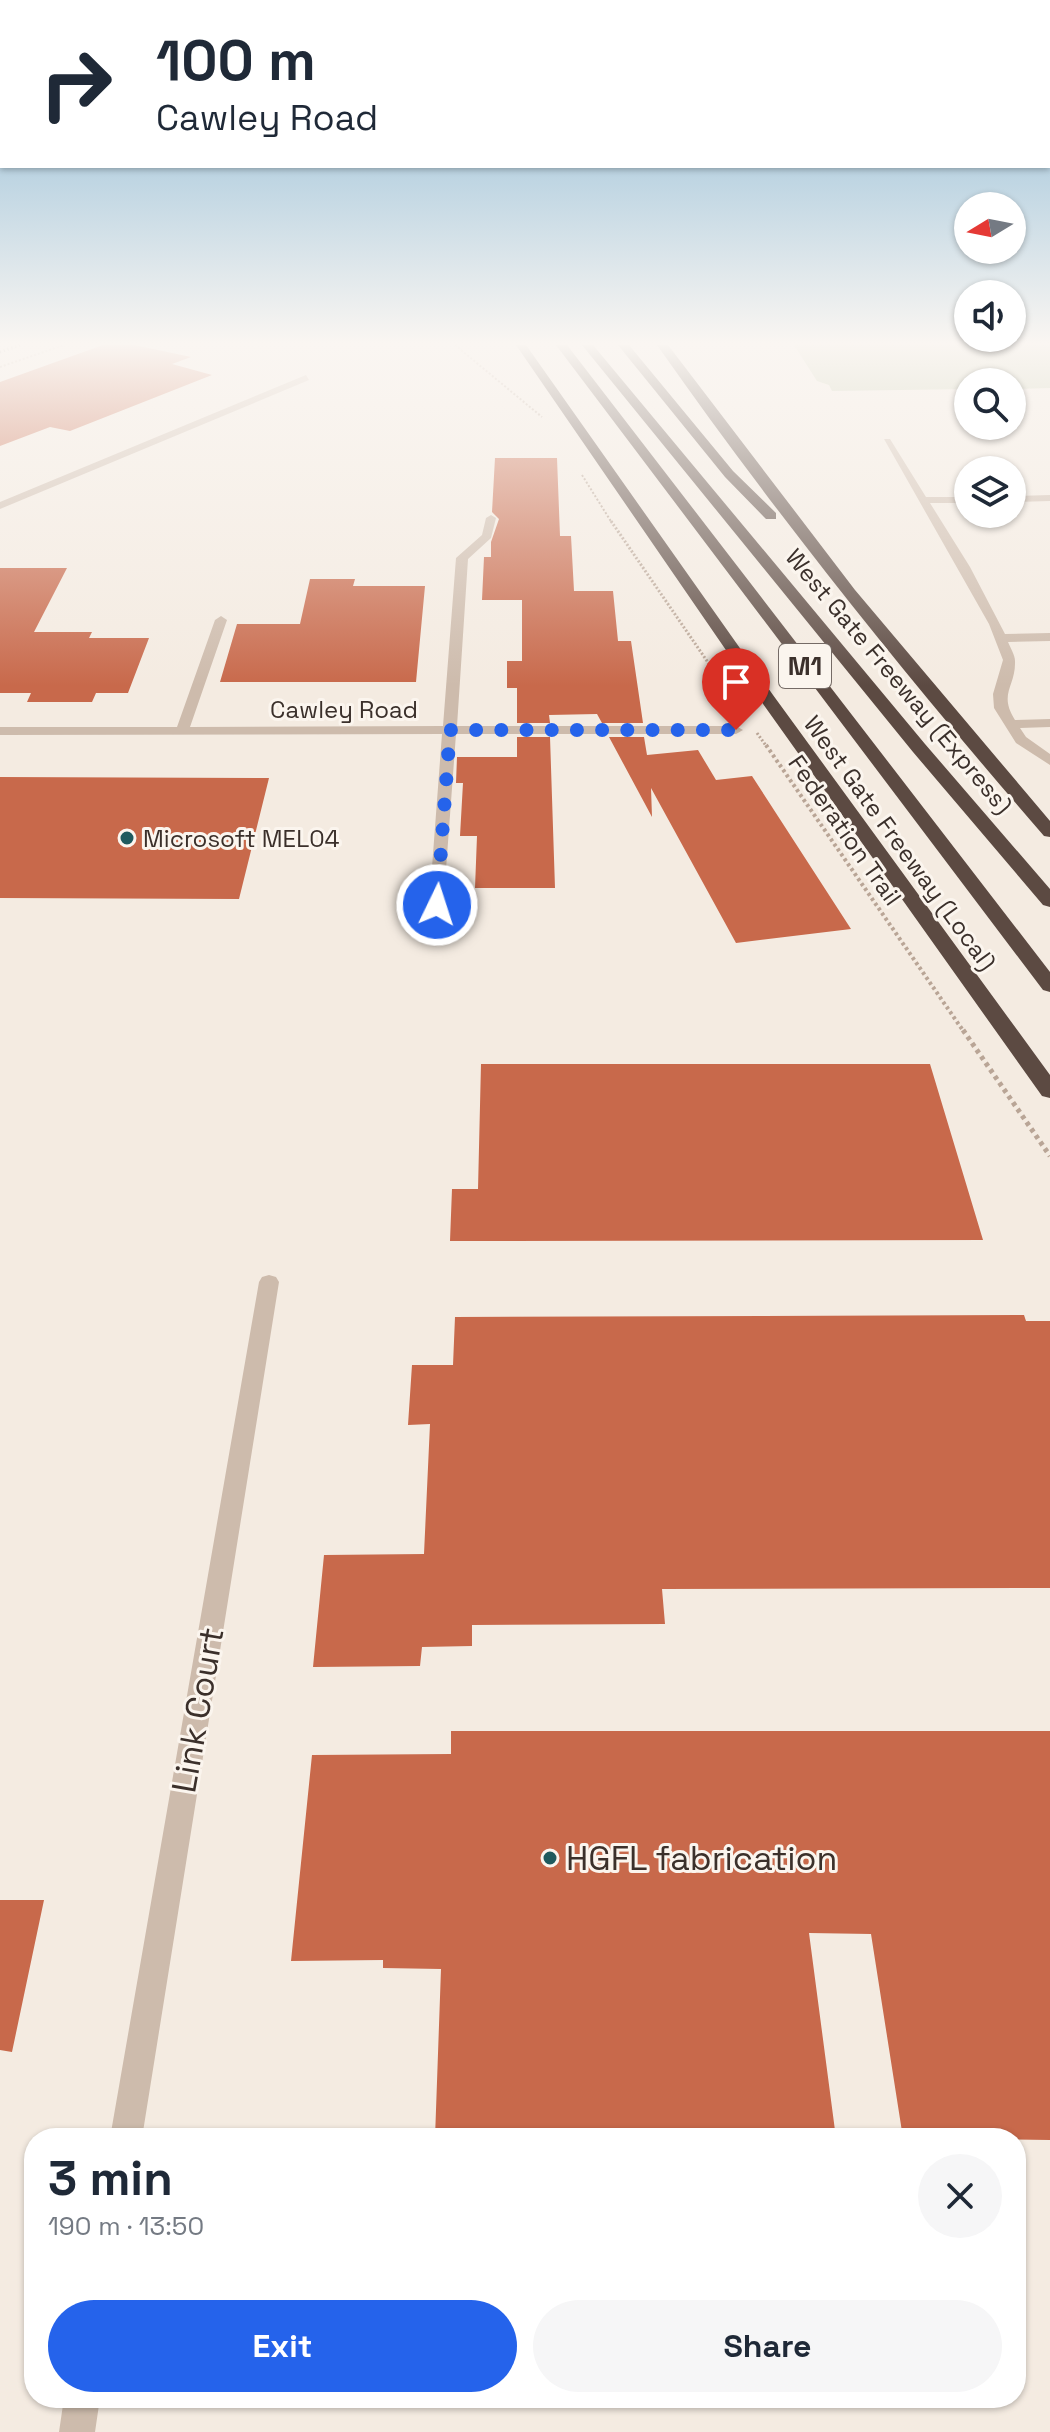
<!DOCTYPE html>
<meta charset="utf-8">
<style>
body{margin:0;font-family:"Space Grotesk",sans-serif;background:#f6f6f7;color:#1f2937;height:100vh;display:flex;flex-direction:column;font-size:30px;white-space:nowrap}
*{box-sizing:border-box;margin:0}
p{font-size:26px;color:#747a83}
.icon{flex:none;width:44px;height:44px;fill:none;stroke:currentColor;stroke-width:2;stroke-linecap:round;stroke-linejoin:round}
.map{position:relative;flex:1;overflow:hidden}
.sheet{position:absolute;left:24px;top:2128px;width:1002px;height:280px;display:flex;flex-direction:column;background:#fff;border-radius:32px;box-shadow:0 2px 6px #0004}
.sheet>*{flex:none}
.banner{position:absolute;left:0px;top:0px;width:1050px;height:168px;box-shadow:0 2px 6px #0004;background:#fff;color:#1f2937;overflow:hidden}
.needle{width:52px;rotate:260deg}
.tools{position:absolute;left:954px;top:192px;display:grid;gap:16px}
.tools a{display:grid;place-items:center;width:72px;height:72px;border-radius:50%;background:#fff;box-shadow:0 2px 6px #0004;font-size:40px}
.pin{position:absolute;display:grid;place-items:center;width:68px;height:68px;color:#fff;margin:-82px -34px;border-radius:50% 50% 50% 0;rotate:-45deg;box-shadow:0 0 8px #0007}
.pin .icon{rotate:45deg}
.me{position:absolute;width:88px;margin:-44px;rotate:4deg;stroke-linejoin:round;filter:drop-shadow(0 0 6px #0008)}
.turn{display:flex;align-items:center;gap:28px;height:168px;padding:0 24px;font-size:36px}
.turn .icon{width:104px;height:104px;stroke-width:2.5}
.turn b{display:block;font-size:56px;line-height:68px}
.round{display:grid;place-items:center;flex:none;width:84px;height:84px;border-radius:42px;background:#f6f6f7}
.head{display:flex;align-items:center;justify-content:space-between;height:136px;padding:0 24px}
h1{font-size:48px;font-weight:700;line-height:60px}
.button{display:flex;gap:16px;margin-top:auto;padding:16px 24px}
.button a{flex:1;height:92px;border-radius:48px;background:#2563eb;color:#fff;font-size:32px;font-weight:700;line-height:92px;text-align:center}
.button a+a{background:#f6f6f7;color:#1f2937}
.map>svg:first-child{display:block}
</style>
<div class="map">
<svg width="1050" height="2432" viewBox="0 0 1050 2432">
<rect width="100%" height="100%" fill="#f4ebe1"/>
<path fill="#b8c4a0" d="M794,345h256v43l-38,1v-7h-44v7l-136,2 -3,-6 -12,-4z"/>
<path fill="#c8694b" d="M103,345h31l57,12 -19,7 40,11 -142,56 -20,-4 -50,19v-64z
M495,458h62l3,78h11l3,55h39l5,50h13l12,82h-41l-5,-9 -48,1 1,8h-33v-35h-10v-27h15v-61h-40l2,-43h7v-15l8,-23 -7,-7z
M0,568h67l-33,64h58l-3,6h60l-21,55h-32l-4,9h-65l4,-9h-31z
M310,579h45l-2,7h72l-9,96h-196l17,-58h63z
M517,737h33l5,151h-80l2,-52h-17l3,-53h-7l1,-26h60z
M609,737h35l3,18 51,-5 18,30 36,-4 99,153 -115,14 -85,-155 1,29z
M0,777l269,1 -30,121 -239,-1z
M481,1064h449l53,176 -533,1 2,-52h26z
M1024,1315l2,6h24v267l-388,1 3,35 -193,1v21l-50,1 -2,19 -107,1 11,-112 100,-1 6,-130 -22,1 4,-60h41l2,-48z
M451,1731h599v409l-147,-2 -32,-204 -62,-1 27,205h-401l6,-169 -58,-1v-8l-92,1 21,-206 139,-1z
M0,1900h44l-32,152 -12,-2z"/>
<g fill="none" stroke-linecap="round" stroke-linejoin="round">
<path stroke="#b9a596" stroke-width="2" stroke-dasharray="2 2" stroke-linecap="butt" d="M455,345l87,72
M0,367l64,-22
M582,475l30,48"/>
<path stroke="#b9a596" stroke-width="3" stroke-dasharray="2 2" stroke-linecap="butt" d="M611,521l131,191
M757,733l10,14"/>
<path stroke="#b9a596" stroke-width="4" stroke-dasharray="3 3" stroke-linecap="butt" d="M766,745l198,287"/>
<path stroke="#b9a596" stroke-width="5" stroke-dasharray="4 4" stroke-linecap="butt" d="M963,1030l87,126"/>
<path fill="#cdbbac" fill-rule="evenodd" d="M306,375l3,5 -309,129v-7z
M884,439h6l36,58h42v6h-38l40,64 35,67 45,-1v8l-42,1c2,5 7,13 7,19 1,26 -17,32 0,59l35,-1v8l-30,1 6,9 24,17v11l-34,-22 -22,-35 -1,-14 10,-34 -14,-36z
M1050,495v6l-38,1v-6z
M491,515l5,3 -5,20 -23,21 -11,167h279l7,4 -7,4h-280l-15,203h-12l-2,-3 15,-200 -442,1v-8h177l38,-107 6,-4 6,4 -37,107 253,-1 13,-168 26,-23 4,-17z
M269,1275l7,2 3,5 -137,856h-32l149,-856 3,-5z
M64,2398h36l-5,34h-36z"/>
<path fill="#5c4a42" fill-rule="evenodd" d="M516,345h10l247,350 277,380v23l-8,-2 -281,-395z
M556,345h11l483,627v20l-7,-2z
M582,345h11l332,399 125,145v18l-7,-2 -130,-153z
M618,345h11l104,126 43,42v6h-10l-41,-42z
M657,345h11l187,245 195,231v16l-6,-1c-137,-158 -267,-320 -387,-491z"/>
<path stroke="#3b302b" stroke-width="3" stroke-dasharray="1 3" stroke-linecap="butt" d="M0,352l20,-7"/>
</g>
<linearGradient id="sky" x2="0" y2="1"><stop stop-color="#7eb2d2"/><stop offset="0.5" stop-color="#faf6f2"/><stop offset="1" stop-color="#faf6f2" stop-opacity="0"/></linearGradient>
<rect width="1050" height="686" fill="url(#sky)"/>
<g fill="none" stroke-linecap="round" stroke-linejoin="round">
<path stroke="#2563eb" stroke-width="14" stroke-dasharray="0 25.2" d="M437,905l13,-175h286"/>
</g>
<g fill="#1f5a5e" stroke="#fbf5ee" stroke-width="3">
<circle cx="127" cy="838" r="8"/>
<circle cx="550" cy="1858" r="8"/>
</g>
<g text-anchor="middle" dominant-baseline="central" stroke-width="6" stroke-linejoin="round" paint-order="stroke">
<g font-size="24" fill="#3b302b" stroke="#fbf5ee">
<text transform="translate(899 681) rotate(50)">West Gate Freeway (Express)</text>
<text x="344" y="709">Cawley Road</text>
<text transform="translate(845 830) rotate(55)">Federation Trail</text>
<text transform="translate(900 843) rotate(54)">West Gate Freeway (Local)</text>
</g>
<g font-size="24" fill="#3b302b" stroke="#fbf5ee" text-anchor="start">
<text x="143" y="838">Microsoft MEL04</text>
</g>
<rect fill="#fbf5ee" stroke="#756b66" stroke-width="2" x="779" y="644" width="52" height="44" rx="6"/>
<g font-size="26" font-weight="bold" fill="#3b302b">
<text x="805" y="666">M1</text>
</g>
<g font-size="34" fill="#3b302b" stroke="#fbf5ee">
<text transform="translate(198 1710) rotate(-80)">Link Court</text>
</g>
<g font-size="34" fill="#3b302b" stroke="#fbf5ee" text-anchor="start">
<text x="566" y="1858">HGFL fabrication</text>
</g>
</g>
</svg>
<div class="tools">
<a><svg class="needle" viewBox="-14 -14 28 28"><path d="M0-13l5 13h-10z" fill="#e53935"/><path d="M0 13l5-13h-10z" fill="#747a83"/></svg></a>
<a><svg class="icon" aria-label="sound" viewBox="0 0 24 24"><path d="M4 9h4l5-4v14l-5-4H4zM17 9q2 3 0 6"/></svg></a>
<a><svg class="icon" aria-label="search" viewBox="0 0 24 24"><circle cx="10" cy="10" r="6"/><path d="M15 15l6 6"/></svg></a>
<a><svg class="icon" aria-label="layers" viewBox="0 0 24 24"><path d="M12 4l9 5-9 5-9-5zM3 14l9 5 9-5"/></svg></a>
</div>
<div class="pin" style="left:736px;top:730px;background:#d93025"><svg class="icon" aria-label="arrive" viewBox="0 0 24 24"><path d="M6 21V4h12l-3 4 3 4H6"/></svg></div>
<svg class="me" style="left:437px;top:905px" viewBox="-20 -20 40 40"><circle r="17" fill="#2563eb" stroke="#fff" stroke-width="3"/><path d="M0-11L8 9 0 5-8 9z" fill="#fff"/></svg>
<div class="banner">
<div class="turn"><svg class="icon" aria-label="right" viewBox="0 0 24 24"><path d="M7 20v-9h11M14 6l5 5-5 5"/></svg><div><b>100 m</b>Cawley Road</div></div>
</div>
<section class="sheet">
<div class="head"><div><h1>3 min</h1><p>190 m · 13:50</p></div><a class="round"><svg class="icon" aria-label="close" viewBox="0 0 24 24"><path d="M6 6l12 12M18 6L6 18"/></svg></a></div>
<div class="button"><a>Exit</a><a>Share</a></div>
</section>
</div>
